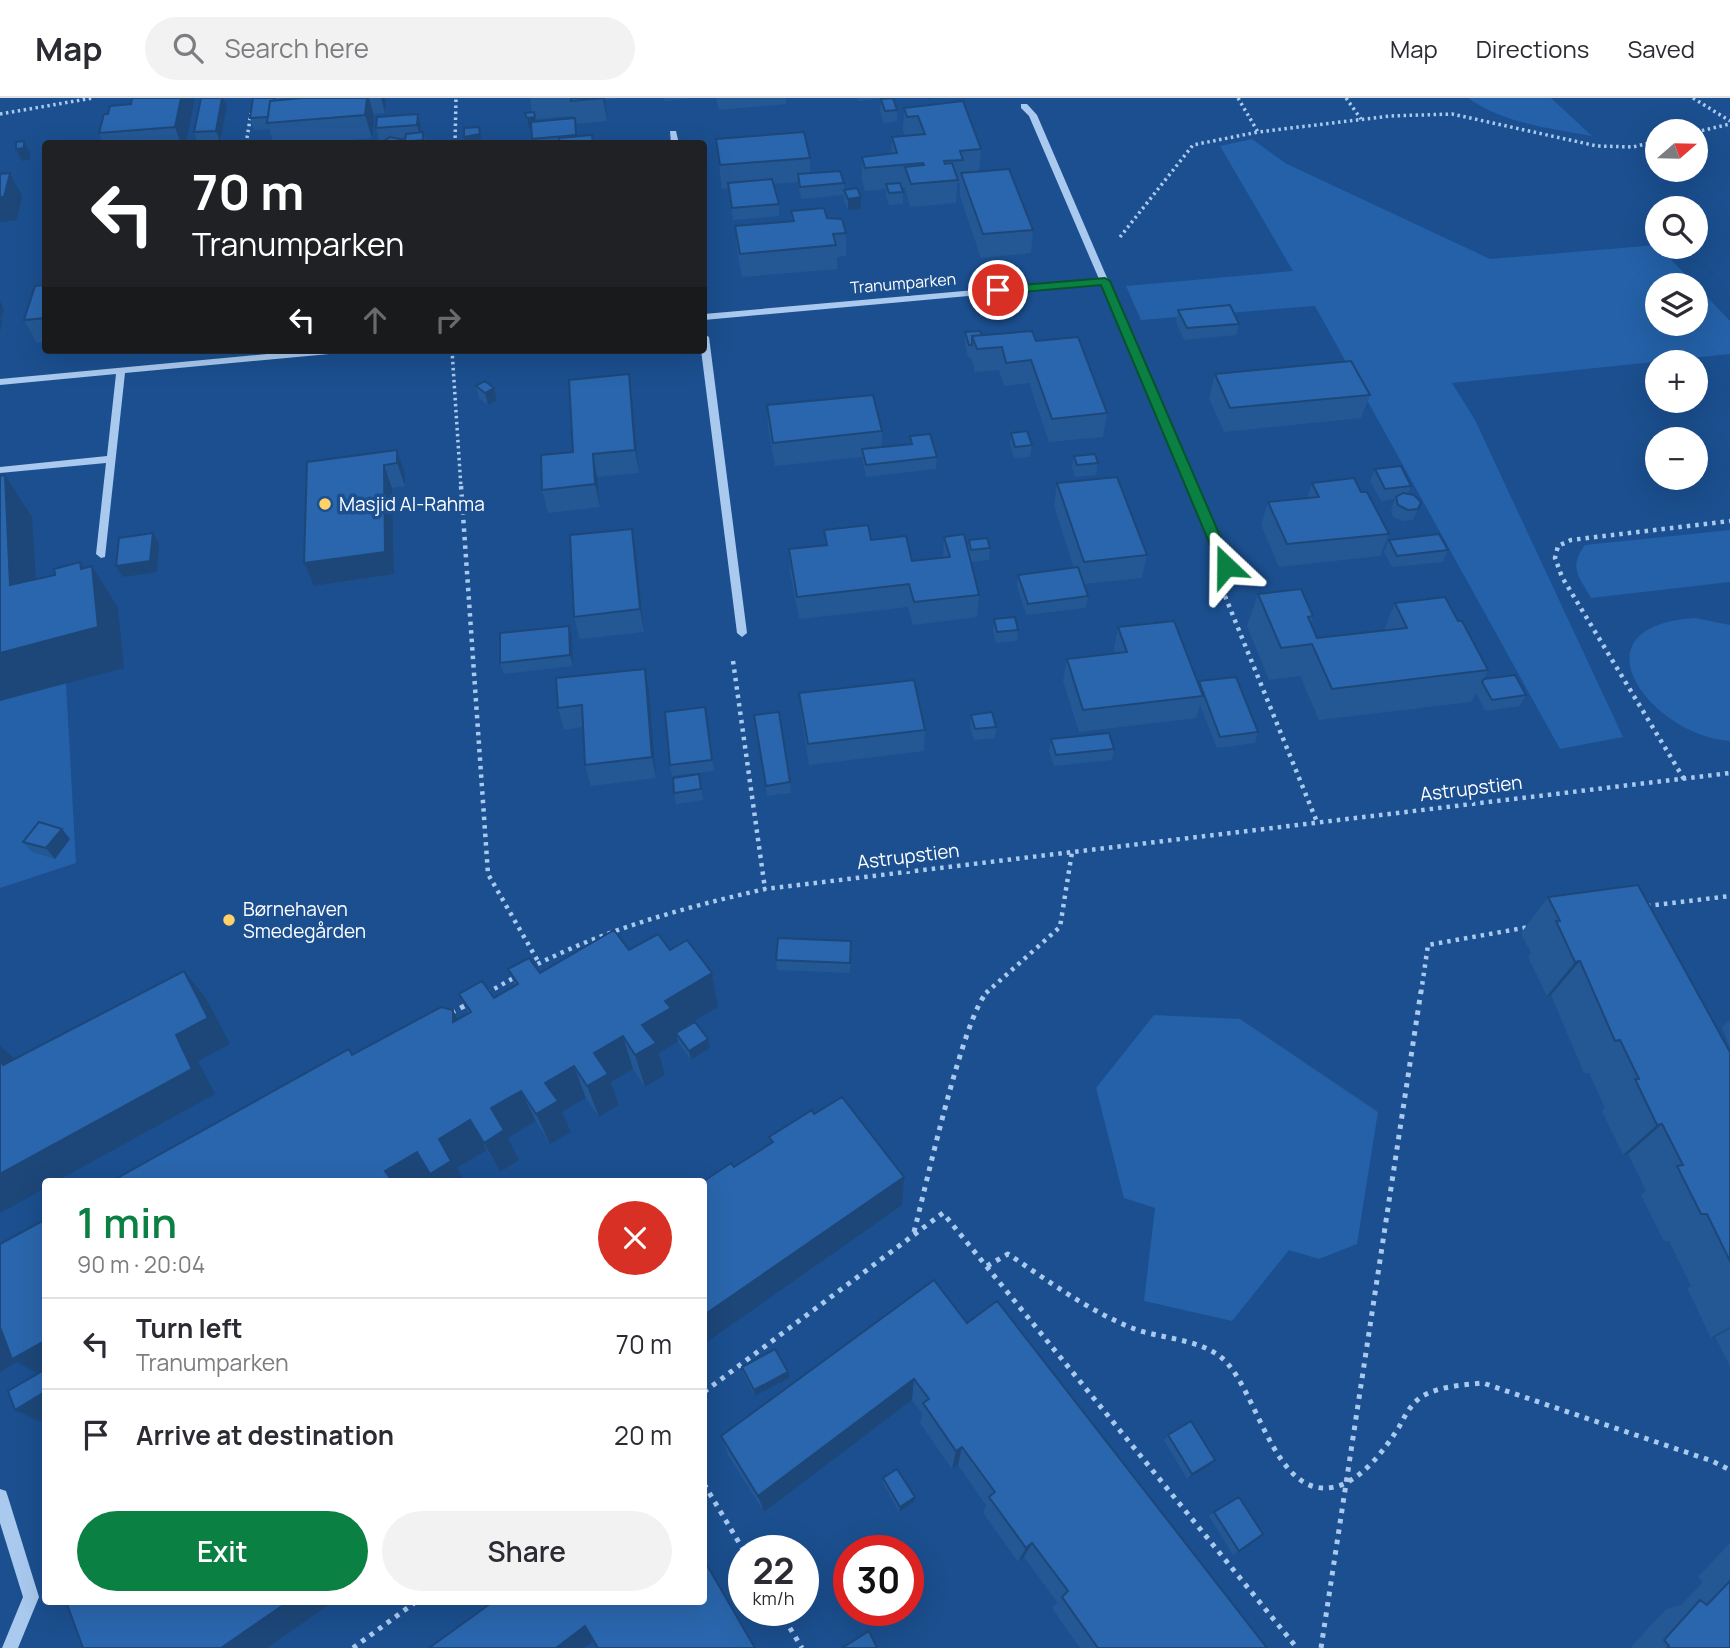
<!DOCTYPE html>
<meta charset="utf-8">
<style>
body{margin:0;font-family:Manrope,sans-serif;background:#f2f2f3;color:#2b2b33;height:100vh;display:flex;flex-direction:column;font-size:26px;white-space:nowrap}
*{box-sizing:border-box;margin:0}
p{font-size:23px;color:#7c7c81}
.icon{flex:none;width:38px;height:38px;fill:none;stroke:currentColor;stroke-width:2;stroke-linecap:round;stroke-linejoin:round}
.map{position:relative;flex:1;overflow:hidden}
.side{position:absolute;left:42px;top:1080px;width:665px;height:427px;display:flex;flex-direction:column;background:#fff;border-radius:7px;box-shadow:0 7px 28px #0002}
.side>*{flex:none}
.banner{position:absolute;left:42px;top:42px;width:665px;height:214px;border-radius:7px;box-shadow:0 7px 28px #0002;background:#202124;color:#fff;overflow:hidden}
.needle{width:46px;rotate:70deg}
.controls{position:absolute;left:1645px;top:21px;display:grid;gap:14px}
.controls a{display:grid;place-items:center;width:63px;height:63px;border-radius:50%;background:#fff;box-shadow:0 7px 28px #0002;font-size:35px}
.speed{position:absolute;left:728px;top:1437px;display:flex;gap:14px;font-size:35px;font-weight:700;text-align:center}
.speed>*{display:grid;place-content:center;width:91px;height:91px;border-radius:50%;background:#fff;box-shadow:0 7px 28px #0002;line-height:1}
.speed small{font-size:18px;font-weight:400}
.speed .limit{border:10px solid #d22;background:#fff;color:#111}
.pin{position:absolute;display:grid;place-items:center;width:60px;height:60px;color:#fff;margin:-30px;border:4px solid #fff;border-radius:50%;box-shadow:0 2px 7px #0007}
.me{position:absolute;width:77px;margin:-38px;rotate:337deg;stroke-linejoin:round;filter:drop-shadow(0 0 5px #0008)}
.turn{display:flex;align-items:center;gap:24px;height:147px;padding:0 35px;font-size:32px}
.turn .icon{width:91px;height:91px;stroke-width:2.5}
.turn b{display:block;font-size:49px;line-height:60px}
.lanes{display:flex;align-items:center;height:66px;padding:0 35px;background:#0003;justify-content:center;gap:35px;direction:ltr}
.lanes .off{opacity:.35}
.round{display:grid;place-items:center;flex:none;width:74px;height:74px;border-radius:37px;background:#f2f2f3}
.headline{display:flex;align-items:center;justify-content:space-between;height:119px;padding:0 35px}
h1{font-size:42px;font-weight:600;line-height:52px;color:#0b8043}
.action{display:flex;gap:14px;margin-top:auto;padding:14px 35px}
.action a{flex:1;height:80px;border-radius:42px;background:#0b8043;color:#fff;font-size:28px;font-weight:600;line-height:80px;text-align:center}
.action a+a{background:#f2f2f3;color:#2b2b33}
ul{padding:0;list-style:none}
li{display:flex;align-items:center;gap:21px;height:91px;padding:0 35px;border-top:2px solid #e1e1e2}
li div{flex:1}
li b{display:block;font-size:26px}
li em{font-style:normal}
header{display:flex;align-items:center;gap:42px;box-sizing:border-box;height:98px;padding:0 35px;background:#fff;border-bottom:2px solid #e1e1e2}
header strong{font-size:33px}
nav{display:flex;gap:38px;margin-inline-start:auto;font-size:24px}
.search{width:490px;height:63px;background:#f2f2f3;display:flex;align-items:center;gap:18px;box-sizing:border-box;padding:0 24px;border-radius:38px;color:#7c7c81;font-size:26px}
.map>svg:first-child{display:block}
</style>
<header>
<strong>Map</strong>
<div class="search"><svg class="icon" aria-label="search" viewBox="0 0 24 24"><circle cx="10" cy="10" r="6"/><path d="M15 15l6 6"/></svg>Search here</div>
<nav><a>Map</a><a>Directions</a><a>Saved</a></nav>
</header>
<div class="map">
<svg width="1730" height="1550" viewBox="0 0 1730 1550">
<rect width="100%" height="100%" fill="#1b4f8f"/>
<path fill="#2461a8" fill-rule="evenodd" d="M1468,0h83l41,38c-43,-8 -87,-12 -124,-38z
M1252,41l33,24 205,96 167,-14 73,76v33l-278,29 23,37 148,317 -63,12 -245,-443 -174,14 -15,-34 167,-15 -73,-125zM1657,187h39v39h-39z
M1730,432v52l-139,16c-12,-22 -23,-30 -6,-53z
M1695,520l35,7v116c-79,-5 -162,-115 -35,-123z
M66,585l10,180 -76,25v-188z
M1154,917l86,4 138,93 -21,132 -38,15 -30,-9 -57,71 -88,-20 11,-93 -31,-10 -28,-110z"/>
<g fill="none" stroke-linecap="round" stroke-linejoin="round">
<path stroke="#a9c9ee" stroke-width="3.5" stroke-dasharray="2.5 3.5" stroke-linecap="butt" d="M1238,0l20,34 132,-16 62,-2 145,32 36,1 24,-6
M1346,0l15,21
M1693,0l37,23
M0,16l93,-16
M1696,34l34,-8
M246,46l5,-31
M455,46l1,-46
M1120,139l73,-92 65,-13
M452,252l9,138"/>
<path stroke="#a9c9ee" stroke-width="4.5" stroke-dasharray="3.5 5" stroke-linecap="butt" d="M461,388l27,388 51,89
M1225,498l92,226
M733,563l32,228
M1684,681l-122,-202 -7,-19 3,-12 13,-6 159,-19
M1647,808l83,-10
M530,870c75,-39 153,-60 235,-79l965,-116
M487,895l30,-17
M986,895l74,-66 12,-75
M1421,895l7,-48 101,-18"/>
<path stroke="#a9c9ee" stroke-width="5" stroke-dasharray="4.5 6" stroke-linecap="butt" d="M485,896l5,-3
M451,915l17,-9
M914,1134c11,-42 50,-219 74,-241
M987,1168l21,-12c39,26 79,56 124,74 28,11 66,10 90,30 36,31 52,142 112,129 28,-6 51,-38 65,-60 6,-11 11,-22 22,-30 18,-11 42,-12 62,-14l229,78 18,9
M704,1294l239,-179 354,435
M704,1386l40,67
M779,1512l23,38
M353,1550l64,-47
M1321,1550l100,-657"/>
<path fill="#a9c9ee" fill-rule="evenodd" d="M1021,6h6l10,11 194,451 -1,3 -4,1 -5,-4 -120,-282 -397,36v-6l395,-35 -70,-163 -8,-8z
M670,33h6l3,13h-8z
M704,236l5,3 38,296 -5,4 -5,-4 -36,-283h3z
M310,252h35l-5,3 -215,20 -20,184 -4,1 -5,-4 10,-91 -106,10v-6l107,-11 9,-82 -116,11v-6z
M0,1391l6,2 2,6 31,100 -21,51h-16l21,-51 -23,-74z"/>
</g>
<path fill="#245895" fill-rule="evenodd" d="M195,0l-9,46h-82l-5,-11z
M253,0h28v2l22,-2h83v2l-1,13 -11,1 -2,24 -62,6h-36l-5,-15 -15,1 -4,-12z
M530,0h87v1l-12,1 2,21 -32,3 2,12 17,8h-61l-1,-15h-3l-4,-16 7,-1zM573,18l1,2 -38,3 -1,-2z
M664,0h24v1l-24,2z
M716,0h70v6l-67,6z
M857,0h36l-35,3z
M881,1l16,11v11l-13,2 -4,-12z
M227,9l-7,35 -22,2 -4,-12z
M904,10l77,41 -2,22 54,59 -2,23 -50,5 -21,-62v-13h-3l-1,20 -46,4 -5,-20 -4,1 2,4v12l-14,1 -3,-9v-7l-21,2 -3,-11v-23l29,-3 1,-17 13,-1 -2,-5z
M418,16l3,12 -1,6h3l3,12h-43l3,-4h-7l-3,-12z
M716,41l94,19v15l34,10v7l17,19 -13,1 -4,-9v-6l-43,4 -3,-17 -24,2 5,20v12l-46,4 -5,-32 -6,1z
M791,113l36,7 19,15v23l-9,1v12l-95,8 -5,-28 -2,-23 57,-5z
M46,187v57l-9,1 -13,-23z
M1178,212l61,14 -3,11 -52,5 -8,-18z
M965,234l71,9 71,72 -4,24 -54,5 -20,-59 -25,3 -5,-16 -24,2 -4,-15h-3l-3,-13z
M629,276l3,24 7,75 -42,4 3,30 -52,6 -6,-23 31,-38z
M1215,276l155,21 -9,23 -137,14 -15,-34z
M476,288l18,2 3,12 -9,5 -9,-7z
M767,307l115,26v16l28,-3v-8l27,21 -1,12 -70,8 -4,-20 -87,9 -7,-38z
M1011,335l21,12 -2,12 -16,1 -4,-14z
M397,352l8,23v13l-13,2 2,86 -80,12 -10,-23 3,-101z
M1074,358l24,7 -2,12 -21,2 -3,-10z
M1375,371l36,17 -3,8 13,8 -8,18 -10,1 -10,-4 -2,-8 4,-10 -14,2 -11,-20z
M1057,385l90,72 -5,23 -58,6 4,12 -2,12 -60,7 -9,-29 1,-11 56,-7 -20,-62z
M1312,385l77,51 -9,22 -101,11 -18,-42 7,-23 39,-4z
M824,432l47,10 41,21 31,-4 1,-20 24,13 1,-10 21,8 -1,12 -18,2 8,33 -2,22 -64,8 -5,-18 -109,12 -9,-47 -1,-23 36,-3z
M1389,442l59,10 -5,12 -51,5 -8,-15z
M636,454l8,80 -64,7 -6,-22z
M1258,496l55,22 -2,8 6,14 67,-8 11,-27 63,18 30,49 -4,9 42,16 -6,11 -35,5 -9,-18 -5,9 -152,18 -19,-44 -31,4 -22,-54z
M994,521l24,11 -1,11 -21,2 -3,-12z
M1118,529l80,56 1,-2 59,51 -3,11 -38,5 -17,-43 -4,13 -117,14 -16,-51 4,-22 48,-6 -1,-4z
M572,539l1,29 -69,8 -4,-11z
M649,593l7,87 -65,8 -6,-21 -2,-38 -19,3 -6,-22z
M799,595l126,37 -1,21 -115,14 -8,-50z
M705,609l9,64 -42,5 -2,-11z
M754,617l36,67 1,11 -24,3z
M971,617l25,12 -1,11 -21,2 -4,-14z
M1051,641l63,10 -2,11 -58,6 -5,-16z
M699,676l4,26 -27,4 -2,-11z
M70,741l-15,20 -23,-7 -9,-10z
M1548,799l182,155v314l-15,-29 -4,1 -24,-50 4,-2 -22,-45h-5l-23,-46 5,-4 -18,-37 -5,1 -21,-44 3,-3 -16,-35h-5l-33,-78 -4,1 -19,-39 3,-4 -10,-20z
M851,843l-1,32 -73,-3 -1,-10z
M629,852h41l48,57 -42,25 32,7 2,9 -19,12 -13,-18 -19,11 6,22 -20,12 -12,-18 -22,13 8,23 -20,12 -13,-19 -24,14 9,20 -21,12 -14,-23 -28,17 11,22 -19,12 -13,-22 -30,18 -104,-113 100,-45 5,9 10,-6 -9,-19 35,4 21,-12 -7,-17 32,4z
M1730,922v28l-8,-21z
M967,1225l300,325h-187l-28,-40 5,-6 -33,-45 -6,5 -35,-49 3,-8 -28,-40 -6,4 -32,-46 2,-10 -10,-13 -148,112 -36,-57 -7,-19z
M742,1269l47,11 -34,18 -12,-23z
M1168,1337l42,30 -23,14 -23,-39z
M883,1380l31,24 -15,10 -16,-29z
M1214,1414l49,22 -30,21 -24,-39z
M1730,1445v105h-98l-1,-1 35,-38 15,-4 22,-23 -5,-5z"/>
<path fill="#1d4779" d="M181,0h14l-9,46h-5l-6,-17z
M222,0h1l4,9 -7,35 -4,-11z
M367,0h2l5,18 -2,22 -7,-23z
M381,0h5l-1,15z
M603,0h2l2,23z
M418,16l3,12 -1,11 -3,-12z
M535,19l2,11 -8,1 -2,-11z
M479,29l3,17h-17l-1,-7z
M24,43l6,12v6l-8,2 -6,-12z
M10,75l12,23 -5,24 -17,2v-25z
M861,99v12l-13,1v-11z
M0,203l4,8 -2,7 -2,1 2,4 -2,11z
M629,276l3,24 7,75 -4,-23z
M494,290l3,12 -9,5 -3,-12z
M397,352l8,23v13l-8,-23z
M593,356l4,23 3,30 -5,-23z
M384,367l8,23 2,86 -80,12 -10,-23z
M5,377l27,42 7,110 -29,-42z
M632,431l4,23 8,80 -4,-23z
M153,435l6,11 -2,28 -34,5 -7,-11z
M80,464l14,21 -2,-17 26,42 6,60 -124,33v-48l81,-84z
M569,528l3,11 1,29 -3,-11z
M645,571l4,22 7,87 -4,-21z
M62,731l8,10 -15,20 -9,-11z
M1580,863l-29,34 -4,1 28,-34z
M184,873l22,27 24,46 -32,17 17,33 -158,87h-11v7l-46,25v-39l176,-139z
M712,875l6,34 -42,25 2,10 -19,11 6,22 -20,12 -10,-32 7,-30 23,-24z
M453,912l17,33 -17,-21z
M623,938l10,33 -22,13 8,23 -20,12 -12,-31 7,-33z
M708,941l2,9 -19,12 -2,-9z
M0,948l22,19h-19l-3,-8z
M574,968l12,32 -24,14 9,20 -21,12 -14,-30 9,-31z
M521,993l15,30 -28,17 11,22 -19,12 -16,-29 7,-35z
M470,1022l17,30 -30,18 8,13h-73l-7,-10z
M1662,1026l-34,30 -5,1 34,-30z
M904,1079l-2,28 -198,139v-29z
M0,1217l46,25v37l-29,-15 -17,10z
M1730,1229v1l-15,9 -4,1z
M788,1274l1,6 -34,18 -1,-6z
M914,1281l-2,21 -148,112 -6,-16z
M46,1293v33l-31,-14z
M962,1349l-4,18 -6,4 4,-18z
M1215,1362l-5,5 -23,14 5,-5z
M915,1399l-1,5 -15,10 1,-5z
M1032,1445l-8,14 -6,5 8,-14z
M289,1503h45l-67,47h-46z
M585,1528l15,10 -16,12h-28z"/>
<path fill="#2a66ad" stroke="#1d4779" stroke-width="2" d="M132,0h49l-6,29 -76,6 5,-19h4l2,-8 21,-2z
M201,0h21l-6,33 -22,1z
M253,0h22v2l-5,1 -2,16 -18,1z
M302,0h65l-2,17 -98,8 3,-22z
M571,0h32l-32,3z
M893,0l4,12 -12,1 -4,-12z
M963,3l18,48 -21,2 3,9 -19,1 1,3 7,-1 6,17 -47,4 -6,-17 19,-2 -1,-2 -58,5 -3,-11 35,-4 -5,-16 33,-3 -7,-18 -11,1 -3,-9z
M534,14l1,5 -8,1 -2,-5z
M418,16l-1,11 -41,3 1,-11z
M575,20l1,17 -44,4 -1,-17z
M479,29l1,7 -16,3v-9z
M423,34v8l-19,2 -1,2h-20l1,-3 6,-4 15,3 1,-6z
M804,34l6,26 -90,7 -4,-26z
M592,37l1,9h-33l-1,-6z
M24,43v7l-8,1v-7z
M1009,71l24,61 -50,4 -22,-61z
M840,73l4,12 -44,4 -2,-13z
M10,75l-6,24h-4v-23z
M772,81l7,25 -47,4 -4,-25z
M900,85l3,9 -14,1 -3,-9z
M857,90l4,9 -13,2 -4,-9z
M824,110l3,10 15,1 4,14 -13,1 3,11 -96,9 -5,-28 59,-5 -3,-10z
M46,187v33l-22,2 11,-34z
M1230,207l9,19 -52,4 -9,-18z
M980,233l2,4 -10,1v9h-3l-4,-13z
M1032,233l4,10 42,-4 29,76 -55,6 -21,-59 -25,3 -4,-16 -25,2 -5,-13z
M1351,263l19,34 -140,13 -15,-34z
M629,276l6,76 -42,4 2,30 -53,6 -1,-35 32,-3 -4,-72z
M485,283l9,7 -9,5 -9,-7z
M873,297l9,36 -109,12 -6,-38z
M1027,333l5,14 -17,2 -4,-14z
M930,336l7,23 -71,8 -4,-16 50,-5 -2,-8z
M397,352v13l-13,2 1,87 -81,11 3,-101z
M1095,356l3,9 -21,2 -3,-9z
M1401,368l10,20 -26,3 -10,-20z
M5,377l5,110 45,-10 -1,-6 26,-7 1,7 11,-3 6,61 -98,26v-177z
M1117,379l30,78 -63,7 -27,-79z
M1354,380l7,14h6l22,42 -102,10 -19,-42 51,-5 -7,-14z
M1403,395l11,2 7,7 -3,7 -10,1 -10,-5 -2,-8z
M868,427l3,15 35,-4 6,25 38,-4 -6,-20 20,-3 15,61 -65,7 -5,-18 -112,13 -8,-48 38,-4 -3,-15z
M632,431l8,80 -66,8 -4,-82z
M153,435l-3,28 -34,5 3,-28z
M1439,436l9,16 -51,6 -8,-16z
M987,440l3,10 -19,2 -2,-10z
M1078,469l10,29 -60,8 -10,-29z
M1301,491l12,27 -5,1 9,21 90,-10 -12,-25 50,-6 13,24h4l26,49 -156,19 -20,-45 -31,4 -23,-54z
M1015,519l3,13 -21,2 -3,-13z
M1174,523l29,75 -120,14 -16,-51 60,-7 -9,-25z
M569,528l1,29 -70,8v-30z
M645,571l7,88 -67,8 -3,-60 -24,3 -2,-30z
M1515,577l11,20 -34,5 -10,-18 2,-3z
M1236,579l22,55 -38,5 -21,-56z
M914,582l11,50 -117,14 -9,-51z
M705,609l7,53 -42,5 -5,-53z
M779,614l11,70 -24,4 -12,-71z
M992,614l4,15 -21,2 -4,-14z
M1109,635l5,16 -58,6 -5,-16z
M699,676l2,15 -27,4 -1,-15z
M39,724l23,7 -16,19 -23,-6z
M1638,787l92,167v209l-23,-47h-6l-24,-48 6,-1 -21,-41 -5,1 -22,-46h4l-19,-39 -5,1 -35,-80 -5,1 -19,-41h4l-12,-24z
M614,832l15,20 29,-16 12,16 17,-10 25,33 -47,28 6,7 -29,17 14,18 -21,12 -12,-19 -29,17 14,21 -21,12 -13,-20 -29,17 13,18 -22,13 -15,-23 -30,17 13,22 -20,13 -14,-23 -31,19 12,22 -21,13 -13,-22 -32,19 7,10h-280l237,-132 3,6 89,-48 12,3v12l18,-10 -12,-18 23,-13 12,17 24,-14 -10,-15 21,-11 11,15z
M778,840l73,3 -1,22 -74,-3z
M184,873l24,47 -32,17 16,34 -192,105v-117l3,8z
M695,924l13,17 -19,12 -13,-18z
M842,999l62,80 -200,138v-134l27,-18 3,4 39,-25 -4,-5 43,-27 2,4z
M46,1121v121l-34,19 -12,-32v-83z
M934,1182l33,43 30,-22 270,347h-169l-36,-51 6,-6 -36,-48 -6,5 -37,-51 6,-5 -33,-45 -6,4 -33,-48 6,-4 -15,-20 -156,117 -37,-60z
M775,1251l13,23 -34,18 -12,-23z
M46,1271v22l-31,19 -7,-19z
M1191,1323l24,39 -23,14 -24,-39z
M897,1371l18,28 -15,10 -17,-29z
M1239,1399l24,37 -24,17 -25,-39z
M704,1462l51,88h-157l-13,-22 -29,22h-127l65,-47h210z
M1730,1483v67h-63l2,-2 -5,-6 36,-40 7,5z
M71,1503h218l-68,47h-138l-16,-44z
M869,1533l8,17h-35z"/>
<path fill="#0b8043" stroke="#07532c" stroke-width="2" d="M1105,180l5,3 123,285 -2,4 -5,1 -7,-5 -118,-281 -103,9 -6,-4 6,-3z"/>
<g fill="#ffd166" stroke="#1b4f8f" stroke-width="2.5">
<circle cx="325" cy="406" r="7"/>
<circle cx="229" cy="822" r="7"/>
</g>
<g text-anchor="middle" dominant-baseline="central" stroke-width="7" stroke-linejoin="round" paint-order="stroke">
<g font-size="16" fill="#fff" stroke="#1b4f8f">
<text transform="translate(903 185) rotate(-5)">Tranumparken</text>
</g>
<g font-size="19" fill="#fff" stroke="#1b4f8f" text-anchor="start">
<text x="339" y="406">Masjid Al-Rahma</text>
<text x="243" y="811">Børnehaven<tspan x="243" dy="22">Smedegården</tspan></text>
</g>
<g font-size="19" fill="#fff" stroke="#1b4f8f">
<text transform="translate(1471 690) rotate(-7)">Astrupstien</text>
<text transform="translate(908 758) rotate(-7)">Astrupstien</text>
</g>
</g>
</svg>
<div class="controls">
<a><svg class="needle" viewBox="-14 -14 28 28"><path d="M0-13l5 13h-10z" fill="#e53935"/><path d="M0 13l5-13h-10z" fill="#7c7c81"/></svg></a>
<a><svg class="icon" aria-label="search" viewBox="0 0 24 24"><circle cx="10" cy="10" r="6"/><path d="M15 15l6 6"/></svg></a>
<a><svg class="icon" aria-label="layers" viewBox="0 0 24 24"><path d="M12 4l9 5-9 5-9-5zM3 14l9 5 9-5"/></svg></a>
<a>+</a>
<a>−</a>
</div>
<div class="speed"><div>22<small>km/h</small></div><div class="limit">30</div></div>
<div class="pin" style="left:998px;top:192px;background:#d93025"><svg class="icon" aria-label="arrive" viewBox="0 0 24 24"><path d="M6 21V4h12l-3 4 3 4H6"/></svg></div>
<svg class="me" style="left:1226px;top:468px" viewBox="-20 -20 40 40"><path d="M0-17L14 15 0 8-14 15z" fill="#0b8043" stroke="#fff" stroke-width="4"/></svg>
<div class="banner">
<div class="turn"><svg class="icon" aria-label="left" viewBox="0 0 24 24"><path d="M17 20v-9H6M10 6l-5 5 5 5"/></svg><div><b>70 m</b>Tranumparken</div></div>
<div class="lanes"><svg class="icon" aria-label="left" viewBox="0 0 24 24"><path d="M17 20v-9H6M10 6l-5 5 5 5"/></svg><svg class="icon off" aria-label="ahead" viewBox="0 0 24 24"><path d="M12 20V5M6 11l6-6 6 6"/></svg><svg class="icon off" aria-label="right" viewBox="0 0 24 24"><path d="M7 20v-9h11M14 6l5 5-5 5"/></svg></div>
</div>
<section class="side">
<div class="headline"><div><h1>1 min</h1><p>90 m · 20:04</p></div><a class="round" style="background:#d93025;color:#fff"><svg class="icon" aria-label="close" viewBox="0 0 24 24"><path d="M6 6l12 12M18 6L6 18"/></svg></a></div>
<ul>
<li><svg class="icon" aria-label="left" viewBox="0 0 24 24"><path d="M17 20v-9H6M10 6l-5 5 5 5"/></svg><div><b>Turn left</b><p>Tranumparken</p></div><em>70 m</em></li>
<li><svg class="icon" aria-label="arrive" viewBox="0 0 24 24"><path d="M6 21V4h12l-3 4 3 4H6"/></svg><div><b>Arrive at destination</b></div><em>20 m</em></li>
</ul>
<div class="action"><a>Exit</a><a>Share</a></div>
</section>
</div>
